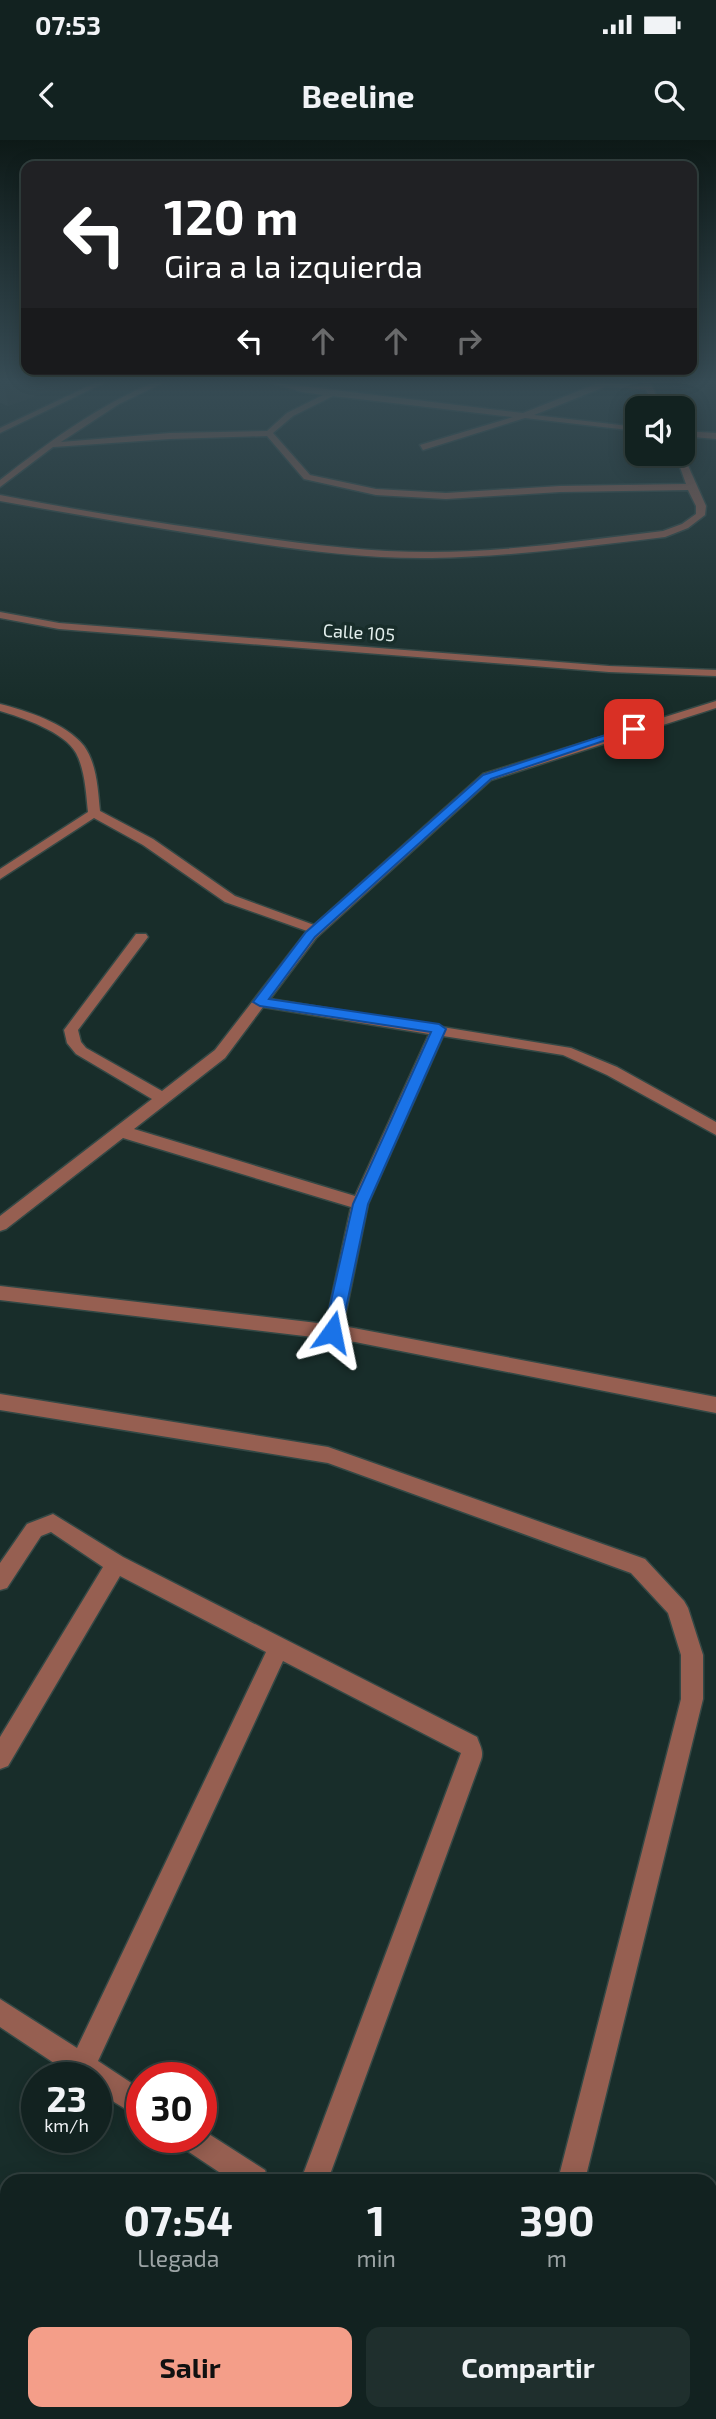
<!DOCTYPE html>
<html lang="es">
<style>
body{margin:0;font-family:"Exo 2",sans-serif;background:#1f2f2d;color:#f1f3f6;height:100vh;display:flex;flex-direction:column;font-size:26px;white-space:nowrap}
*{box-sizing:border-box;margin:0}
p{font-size:23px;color:#9ca4a5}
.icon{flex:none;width:38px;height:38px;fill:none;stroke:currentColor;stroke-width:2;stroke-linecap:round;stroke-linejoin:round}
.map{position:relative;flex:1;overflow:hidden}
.panel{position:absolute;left:0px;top:2034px;width:718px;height:247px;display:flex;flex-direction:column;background:#122220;border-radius:21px 21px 0 0;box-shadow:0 4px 18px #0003,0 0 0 2px #313f3e}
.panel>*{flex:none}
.guide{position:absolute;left:21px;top:21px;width:676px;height:214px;border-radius:14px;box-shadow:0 4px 18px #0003,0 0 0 2px #313f3e;background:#202124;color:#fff;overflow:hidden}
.controls{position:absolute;left:625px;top:256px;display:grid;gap:14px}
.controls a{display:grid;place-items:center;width:70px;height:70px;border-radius:14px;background:#122220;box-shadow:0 4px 18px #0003,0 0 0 2px #313f3e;font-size:35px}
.speed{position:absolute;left:21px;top:1922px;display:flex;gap:14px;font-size:35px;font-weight:700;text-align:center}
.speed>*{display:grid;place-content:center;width:91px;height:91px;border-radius:50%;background:#122220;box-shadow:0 4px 18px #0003,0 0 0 2px #313f3e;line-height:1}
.speed small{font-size:18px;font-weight:400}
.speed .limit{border:10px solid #d22;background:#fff;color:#111}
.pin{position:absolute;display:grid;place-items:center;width:60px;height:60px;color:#fff;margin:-30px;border-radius:14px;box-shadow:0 4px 10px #0006}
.me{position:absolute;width:77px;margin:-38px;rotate:12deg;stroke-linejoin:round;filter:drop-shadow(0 0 5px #0008)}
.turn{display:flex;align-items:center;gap:24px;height:147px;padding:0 28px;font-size:32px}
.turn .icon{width:91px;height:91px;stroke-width:2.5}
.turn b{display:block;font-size:49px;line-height:60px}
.lanes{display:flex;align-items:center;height:66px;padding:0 28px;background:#0003;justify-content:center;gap:35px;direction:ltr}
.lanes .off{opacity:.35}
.eta{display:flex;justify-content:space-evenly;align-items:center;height:119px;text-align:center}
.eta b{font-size:42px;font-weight:700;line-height:49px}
.action{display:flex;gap:14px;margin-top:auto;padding:14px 28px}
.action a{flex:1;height:80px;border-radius:14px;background:#f49e89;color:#111;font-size:28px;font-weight:700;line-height:80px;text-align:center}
.action a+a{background:#1f2f2d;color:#f1f3f6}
.status{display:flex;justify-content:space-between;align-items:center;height:49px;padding:0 35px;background:#122220;direction:ltr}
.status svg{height:19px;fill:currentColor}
header{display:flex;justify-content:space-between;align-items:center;height:91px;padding:0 28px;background:#122220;font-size:32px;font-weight:700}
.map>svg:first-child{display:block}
</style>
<div class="status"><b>07:53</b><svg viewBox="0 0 49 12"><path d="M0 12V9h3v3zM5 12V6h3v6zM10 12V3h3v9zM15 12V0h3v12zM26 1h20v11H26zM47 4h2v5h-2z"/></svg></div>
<header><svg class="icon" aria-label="back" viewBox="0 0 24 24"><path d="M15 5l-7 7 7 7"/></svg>Beeline<svg class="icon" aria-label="search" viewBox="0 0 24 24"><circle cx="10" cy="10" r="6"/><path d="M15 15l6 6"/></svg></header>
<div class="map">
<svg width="716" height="2279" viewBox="0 0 716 2279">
<rect width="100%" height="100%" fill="#182d2a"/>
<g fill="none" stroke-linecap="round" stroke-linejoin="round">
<defs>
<path id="minor" d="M97,242h9l-106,51v-5z
M155,242h10l-46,22 -58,38 109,-9 97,-2 20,-18 36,-18 -21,-3 -33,-10 254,31 73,-29 -3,-2 51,3 -2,-3h8l12,26h-8l-8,-18 -39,-4 -73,29 103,12v4l-112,-13 -102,32 -3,-5 93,-28 -180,-21 -40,20 -20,17 37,42 66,14 70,4 114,-7 126,-2 -11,-31 7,-1 24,54 -1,9 -17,13 -23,9c-77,9 -155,20 -233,21 -72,1 -146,-10 -217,-21 -72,-11 -143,-23 -215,-36v-6c70,14 139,25 209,35 73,11 148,22 222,22 78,0 155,-12 232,-21l19,-7 14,-10v-8l-8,-16 -128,2 -114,7 -70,-4 -72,-16 -37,-43 -97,3 -117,8 -53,40v-7c49,-38 97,-74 155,-98z
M682,291l34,2v6l-34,-3z
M0,472l59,11 550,43 107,4v6l-107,-4 -550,-43 -59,-11z
M716,561v7l-225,72 -175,158 -46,61 301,49 46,19 99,55v13l-109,-60 -44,-20 -120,-19 -75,168 -25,122 373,71v16l-361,-71 -355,-42v-14l326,38 25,-117 -228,-69 -117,91 -6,2v-15l152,-117 -76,-45 -9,-11 -3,-13 72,-96h10l2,3 -70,93 3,12 5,6 76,43 53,-41 92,-119 -82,-29 -82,-57 -49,-27 -94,61v-10l88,-57c-2,-19 -3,-42 -12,-59 -11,-21 -55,-36 -76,-42v-7c27,7 66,19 84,42 13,18 14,45 16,65l53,28 82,57 79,29 169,-151zM263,867l166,27 -74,162 -221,-67 91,-71z
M0,1254l328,53 317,112 39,42 4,7 15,47v44l-118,481h-27l123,-481v-44l-13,-42 -37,-40 -303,-110 -328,-53z
M53,1374l70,43 354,180c3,9 7,14 4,23l-153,420h-27l160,-427 -178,-92 -185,400 44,29v29l-46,-28v-14h-21l-75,-50v-28l77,49 189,-396 -146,-76 -112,190 -8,3v-32l103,-170 -52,-35 -10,4 -34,52 -7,2v-27l27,-39z
M201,1989l64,41 3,10h-37l-51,-34 -4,-9h25z
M593,2273h37l2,6h-36z"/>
</defs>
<use href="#minor" stroke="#344845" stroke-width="3"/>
<use href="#minor" fill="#965f51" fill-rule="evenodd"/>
</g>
<path fill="#2e403e" d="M0,242h73l-65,24 -8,-3z"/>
<path fill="#253432" d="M4,242h69l-65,24z"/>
<linearGradient id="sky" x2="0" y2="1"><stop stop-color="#0d1917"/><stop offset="0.43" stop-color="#374c55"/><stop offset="1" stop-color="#374c55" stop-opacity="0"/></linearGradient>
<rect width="716" height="561" fill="url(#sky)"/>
<path fill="#1a73e8" stroke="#114b97" stroke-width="2" d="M630,587l9,2 -148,50 -176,158 -46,62 170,25 7,5 -78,175 -27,128 -3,5h-11l-3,-5 29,-128 78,-172 -171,-26 -7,-4 53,-70 177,-157z"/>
<g text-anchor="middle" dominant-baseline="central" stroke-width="7" stroke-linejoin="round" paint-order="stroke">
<g font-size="18" fill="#e2eeec" stroke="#182d2a">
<text transform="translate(359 492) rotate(4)">Calle 105</text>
</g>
</g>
</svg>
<div class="controls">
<a><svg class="icon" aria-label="sound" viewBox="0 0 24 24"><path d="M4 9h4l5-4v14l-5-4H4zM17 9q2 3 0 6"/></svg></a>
</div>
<div class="speed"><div>23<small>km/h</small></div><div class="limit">30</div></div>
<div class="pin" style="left:634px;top:589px;background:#d93025"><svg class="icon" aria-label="arrive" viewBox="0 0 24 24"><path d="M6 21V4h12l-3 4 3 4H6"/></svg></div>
<svg class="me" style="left:332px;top:1192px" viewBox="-20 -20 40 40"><path d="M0-17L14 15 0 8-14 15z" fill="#1a73e8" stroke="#fff" stroke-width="4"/></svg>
<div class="guide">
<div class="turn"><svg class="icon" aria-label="left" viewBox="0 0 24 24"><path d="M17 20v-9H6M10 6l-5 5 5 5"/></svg><div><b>120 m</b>Gira a la izquierda</div></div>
<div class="lanes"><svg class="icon" aria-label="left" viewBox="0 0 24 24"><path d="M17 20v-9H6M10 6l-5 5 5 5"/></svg><svg class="icon off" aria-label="ahead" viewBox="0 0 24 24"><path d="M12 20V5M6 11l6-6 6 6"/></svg><svg class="icon off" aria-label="ahead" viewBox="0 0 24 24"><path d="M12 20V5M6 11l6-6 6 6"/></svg><svg class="icon off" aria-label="right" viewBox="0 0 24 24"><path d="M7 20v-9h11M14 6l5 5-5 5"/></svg></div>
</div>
<section class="panel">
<div class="eta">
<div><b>07:54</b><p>Llegada</p></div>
<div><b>1</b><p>min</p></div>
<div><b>390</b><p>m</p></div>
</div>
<div class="action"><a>Salir</a><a>Compartir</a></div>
</section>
</div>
